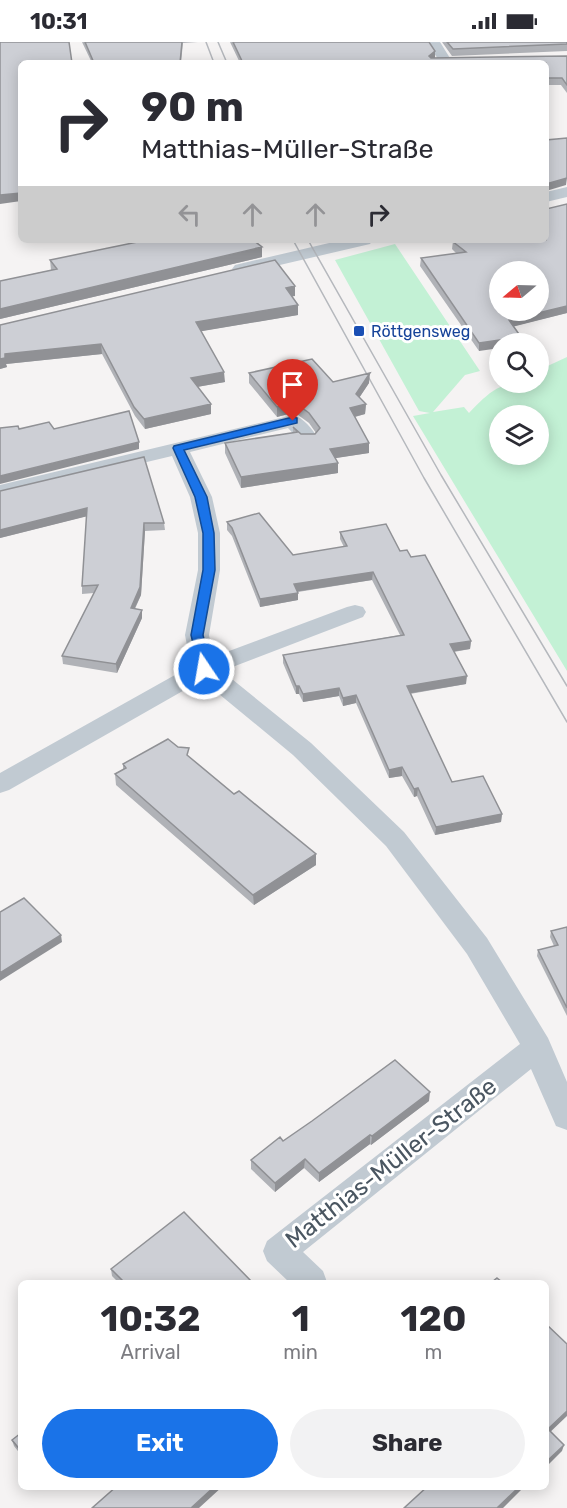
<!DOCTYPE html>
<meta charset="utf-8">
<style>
body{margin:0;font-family:Rubik,sans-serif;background:#f2f2f3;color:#2b2b33;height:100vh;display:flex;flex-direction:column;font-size:22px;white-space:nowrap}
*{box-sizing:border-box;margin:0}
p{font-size:20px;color:#7c7c81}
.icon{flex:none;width:33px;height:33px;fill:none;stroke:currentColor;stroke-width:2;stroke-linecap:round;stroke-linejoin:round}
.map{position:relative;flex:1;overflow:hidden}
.panel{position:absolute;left:18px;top:1238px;width:531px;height:210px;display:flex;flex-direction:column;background:#fff;border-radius:9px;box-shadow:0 3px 15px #0003}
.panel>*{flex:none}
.top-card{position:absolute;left:18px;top:18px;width:531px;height:183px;border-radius:9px;box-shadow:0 3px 15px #0003;background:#fff;color:#2b2b33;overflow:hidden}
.needle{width:39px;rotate:251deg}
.controls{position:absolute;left:489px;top:219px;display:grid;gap:12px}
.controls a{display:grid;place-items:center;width:60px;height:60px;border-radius:50%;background:#fff;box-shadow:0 3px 15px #0003;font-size:30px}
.pin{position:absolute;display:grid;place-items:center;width:51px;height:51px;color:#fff;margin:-62px -26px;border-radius:50% 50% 50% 0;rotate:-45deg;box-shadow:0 0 6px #0007}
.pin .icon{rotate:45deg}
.me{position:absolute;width:66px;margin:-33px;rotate:348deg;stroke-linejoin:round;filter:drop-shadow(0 0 4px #0008)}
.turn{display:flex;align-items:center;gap:21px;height:126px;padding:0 24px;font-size:27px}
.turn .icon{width:78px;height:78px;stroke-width:2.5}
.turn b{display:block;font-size:42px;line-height:51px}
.lanes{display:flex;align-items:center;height:57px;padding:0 24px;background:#0003;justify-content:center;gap:30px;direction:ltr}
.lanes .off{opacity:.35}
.eta{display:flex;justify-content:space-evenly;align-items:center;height:102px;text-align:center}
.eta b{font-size:36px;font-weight:700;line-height:42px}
.cta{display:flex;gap:12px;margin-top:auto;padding:12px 24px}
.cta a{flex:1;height:69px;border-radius:36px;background:#1a73e8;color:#fff;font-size:24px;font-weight:700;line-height:69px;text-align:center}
.cta a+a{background:#f2f2f3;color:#2b2b33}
.status{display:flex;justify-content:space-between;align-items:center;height:42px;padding:0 30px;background:#fff;direction:ltr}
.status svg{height:16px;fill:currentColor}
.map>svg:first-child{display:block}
</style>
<div class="status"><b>10:31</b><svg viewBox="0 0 49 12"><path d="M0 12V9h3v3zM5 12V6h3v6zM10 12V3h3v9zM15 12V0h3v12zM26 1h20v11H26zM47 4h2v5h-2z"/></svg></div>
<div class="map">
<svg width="567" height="1466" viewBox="0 0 567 1466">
<rect width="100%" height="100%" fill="#f5f3f3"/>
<path fill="#c3f1d5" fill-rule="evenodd" d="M395,202l85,127 -15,4 -32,37 31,-5 5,6c25,-26 32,-31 69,-31l1,-12 28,-13v314l-154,-255 17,-3 -11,-2 -84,-151zM500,374h38v38h-38z"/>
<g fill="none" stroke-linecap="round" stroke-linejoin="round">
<path fill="#c1cad2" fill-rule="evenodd" d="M426,0h14l13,21h-12z
M567,145v10l-21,5v-10z
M342,198h31l-3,4 -129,30 -6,-1 -3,-4 3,-4z
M293,373c11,3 19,14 25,23l-3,4h-14l-13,-14 -98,24 22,45 8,36v37l-11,65 4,22 134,-50 8,-2 8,2 3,5 -3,5 -141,54 89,72 93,89 83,106 61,100 19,44v48l-11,-4 -25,-57 -228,183 20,19 4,11h-38l-22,-21 -4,-10 4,-10 253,-197 -53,-90 -81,-108 -93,-91 -91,-75 -193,110 -9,3v-20l191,-107 -6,-31 13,-65v-37l-8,-36 -18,-41 -172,41v-12z"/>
<path stroke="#b5b8bd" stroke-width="1.5" d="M206,0l8,21
M218,0l9,21
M293,198l131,238 143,244
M308,198l133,235 126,211"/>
</g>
<path fill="#b0b2b7" d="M82,0h116l-15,1 -2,20h-89z
M230,0h199l6,16 132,-2v37l-6,-8h-15v-22h-306z
M442,0h125v9l-115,5z
M567,162v109l-53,13 -35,25 -59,-85 1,-8 36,-4 -5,-5 1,-8 -2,-1h95z
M262,215l-262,62v-38l51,-11 -1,-10z
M292,254l6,19 -97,16 24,51 -28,5 14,27 -66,15 -10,-13 -33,-62 -96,10 1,3 -7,2v-44l295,-29z
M249,331l84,9 36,1 -10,15 7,6 -1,10 -10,3 14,36 -34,5 3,15 -97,15 -16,-35v-10l68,-10v-6l8,7h14l1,-1 -7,-10 -11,-8 -6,-2 -15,4 -28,-34z
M0,449l164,32 1,7 -20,1 -4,64 -6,14 7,9 -25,55 -54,-9 -1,-8 32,-63 -12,1v-8l5,-70 -87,22z
M227,480l66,33 51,-8 -4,-8v-7l60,19 11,6 60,84 -1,8 -16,3 12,32 -56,10 42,88 50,32 -1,8 -66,13 -18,-39 -3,1 -12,-21 -13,2 -33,-75 -13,3 -4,-10 -36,6 -4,-8h-3l-13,-31v-8l117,-20 -28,-55 -74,12v8l-38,7 -28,-71 -5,-6z
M189,715l45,37 82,60v11l-62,40 -138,-120 -1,-11 8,-5v-5z
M567,885v89l-30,-60 1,-6 16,-4 -4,-9 1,-6z
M429,1059l-58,44 -1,-1 -51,38 -15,-14 -29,24 -24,-23v-9l32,-19z
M111,1227l141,13h-134l-6,-6z
M21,1391v22l-7,-9 -2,-6z"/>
<path fill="#909195" d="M435,9v7l-6,5v-7z
M567,136l-1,7 -20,6v-7z
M21,151v8l-21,3v-9z
M262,205v10l-262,62v-10z
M295,244v10l-9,1v-9z
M298,263v10l-101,17 -1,-10z
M567,264v7l-59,15 1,-8z
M521,295v7h-21v4l-21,3v-8z
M101,302l1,10 -96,10 1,3 -7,2v-10l5,-5z
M224,330l1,10 -34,6v-10z
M370,331l-1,10 -14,21 1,-10z
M293,361l-1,10 -15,4v-10z
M211,362v10l-66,15 -1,-10z
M366,362l-1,10 -15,4v-10z
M139,400v7l-139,35v-8z
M369,401v10l-39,6v-10z
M338,421v10l-97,15v-11z
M87,466l1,8 -88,22v-8z
M144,481l1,8 -4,64 -10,21v-8z
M373,530l-1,8 -78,12v-8z
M298,551v7l-38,7v-8z
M142,568v8l-25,55 -1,-9z
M471,599l-1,8 -20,3v-8z
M467,634l-1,8 -60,10 1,-8z
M296,644h3v8h-3z
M339,646v8l-36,6v-8z
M356,653v8l-13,3v-8z
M402,725v9l-13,2v-8z
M418,746l-1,8 -3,1v-8z
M502,772l-1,8 -66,13 1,-8z
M316,812v11l-62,40 -1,-10z
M61,893l1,7 -62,39v-8z
M430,1050l-1,9 -58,44 1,-9z
M370,1093v9l-51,38v-9z
M305,1117l-1,9 -29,24v-9z
M567,1369v5l-21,20 2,-7z
M564,1403l-2,6 -16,16v-5z
M215,1444h8l-24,22h-8z
M520,1444h5l-22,22h-6z"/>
<path fill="#cdcfd5" stroke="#909195" stroke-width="1.5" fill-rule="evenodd" d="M0,0h69l3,21h-51v130l-21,2z
M85,0h97l-2,21h-86z
M233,0h196l6,9 -6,5 2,2 136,-2v29l-5,-7h-16v-15h-303z
M447,0h120v2l-114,5z
M567,96v40l-21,6v-44z
M567,162v102l-58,14 12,17 -42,6 -58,-85 45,-6 -14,-11 5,-1h89v-31zM500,230h38v38h-38z
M147,198h106l9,7 -262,62v-28l57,-12 -7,-9z
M275,218l20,26 -9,2 12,17 -102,17 28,50 -33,6 20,26 -67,15 -10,-12 -33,-63 -96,10v4l-5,1v-34z
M312,317l21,23 37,-9 -14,21 10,10 -16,4 19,35 -39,6 8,14 -97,14 -16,-34 73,-11 -5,-5 8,7h14l5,-6 -11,-15 -11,-8 -5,-2 -16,4 -28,-34z
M129,369l10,31 -139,34v-48l18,-2 1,3 30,-7 5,7z
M144,415l20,66h-20l-4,64 -9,21 11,2 -26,54 -54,-8 36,-71 -16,1 5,-78 -87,22v-39z
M259,471l34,42 54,-9 -7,-14 46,-8 14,27 7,-1 4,7 14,-2 46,86 -21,3 17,32 -60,10 45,96 31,-6 19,38 -66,13 -18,-39 -4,1 -12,-22 -13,3 -33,-75 -13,3 -4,-10 -36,6 -4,-8h-3l-13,-31 121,-20 -31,-63 -79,12 4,9 -38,6 -28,-71 -5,-6z
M168,697l10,8 11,1 -2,7 47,39 5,-3 77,63 -63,41 -138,-121 11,-6 -3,-4z
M24,856l37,37 -61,38v-61z
M567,885v81l-29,-58 20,-5 -7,-14z
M395,1018l35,32 -58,44 -2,-1 -51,38 -14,-14 -30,24 -24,-23 29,-23 3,4 29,-20z
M184,1170l68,70h-128l-13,-13z
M497,1236l5,4h-10z
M546,1282l21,20v67l-19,18 16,16 -18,17z
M21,1391v18l-9,-11z
M117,1444h98l-24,22h-99z
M428,1444h92l-23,22h-93z"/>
<path fill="#1a73e8" stroke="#114b97" stroke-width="1.5" d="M293,375l4,1v5l-113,27 23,47 7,36 1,37 -12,65 8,34 -2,3h-9l-9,-37 12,-65v-37l-8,-36 -22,-49 1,-2z"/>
<rect fill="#1a4fb4" stroke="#fff" stroke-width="2" x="353" y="283" width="12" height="12" rx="3"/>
<g text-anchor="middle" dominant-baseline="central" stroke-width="6" stroke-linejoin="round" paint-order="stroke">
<g font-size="16" fill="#164399" stroke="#fff" text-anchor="start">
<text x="371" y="289">Röttgensweg</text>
</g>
<g font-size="24" fill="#4a5661" stroke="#fff">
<text transform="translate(391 1121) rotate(-38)">Matthias-Müller-Straße</text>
</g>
</g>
</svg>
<div class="controls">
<a><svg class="needle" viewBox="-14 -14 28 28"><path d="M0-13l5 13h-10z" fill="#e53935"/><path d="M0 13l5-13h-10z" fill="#7c7c81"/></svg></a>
<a><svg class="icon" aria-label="search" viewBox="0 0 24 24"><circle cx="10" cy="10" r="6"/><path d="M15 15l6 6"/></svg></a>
<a><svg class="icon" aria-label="layers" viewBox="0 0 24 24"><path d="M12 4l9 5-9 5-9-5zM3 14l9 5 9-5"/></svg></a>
</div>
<div class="pin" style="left:293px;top:379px;background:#d93025"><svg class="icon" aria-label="arrive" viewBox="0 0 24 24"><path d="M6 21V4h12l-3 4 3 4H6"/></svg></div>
<svg class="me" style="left:204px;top:627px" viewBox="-20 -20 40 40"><circle r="17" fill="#1a73e8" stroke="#fff" stroke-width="3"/><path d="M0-11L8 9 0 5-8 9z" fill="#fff"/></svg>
<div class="top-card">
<div class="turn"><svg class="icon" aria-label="right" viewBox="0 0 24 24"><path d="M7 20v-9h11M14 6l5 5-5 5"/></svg><div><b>90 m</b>Matthias-Müller-Straße</div></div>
<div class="lanes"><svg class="icon off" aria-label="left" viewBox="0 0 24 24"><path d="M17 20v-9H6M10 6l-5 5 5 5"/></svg><svg class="icon off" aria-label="ahead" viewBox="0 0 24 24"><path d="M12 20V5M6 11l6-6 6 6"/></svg><svg class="icon off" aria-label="ahead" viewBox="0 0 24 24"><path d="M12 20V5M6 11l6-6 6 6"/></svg><svg class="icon" aria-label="right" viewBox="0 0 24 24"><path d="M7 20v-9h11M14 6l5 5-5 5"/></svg></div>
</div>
<section class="panel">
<div class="eta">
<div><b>10:32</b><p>Arrival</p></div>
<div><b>1</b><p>min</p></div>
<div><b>120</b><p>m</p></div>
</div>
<div class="cta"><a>Exit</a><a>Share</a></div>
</section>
</div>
